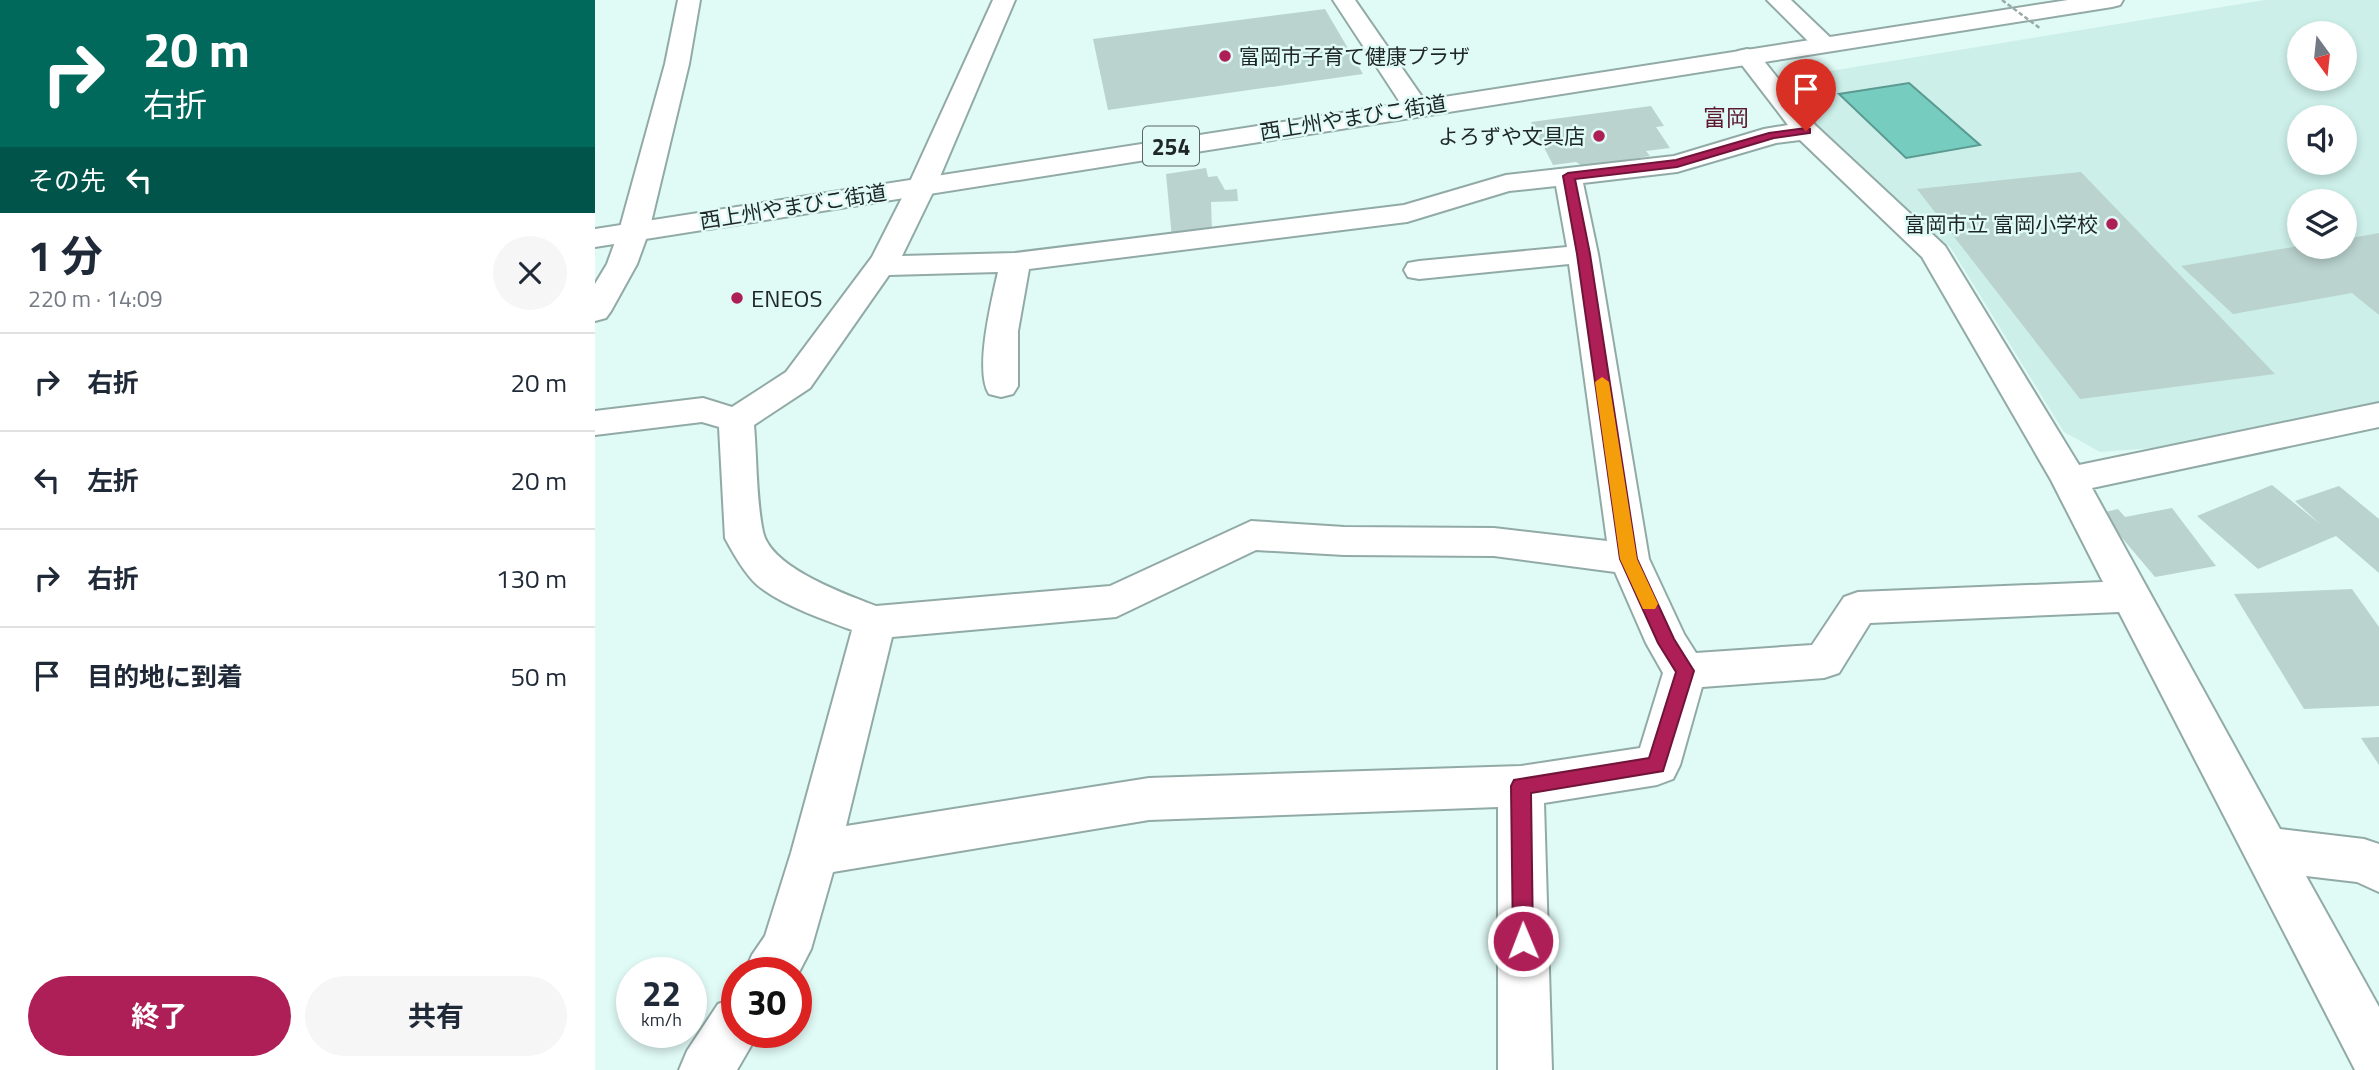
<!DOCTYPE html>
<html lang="ja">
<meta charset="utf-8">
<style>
body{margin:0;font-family:"Titillium Web","Noto Sans JP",sans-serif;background:#f6f6f7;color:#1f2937;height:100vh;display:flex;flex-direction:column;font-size:26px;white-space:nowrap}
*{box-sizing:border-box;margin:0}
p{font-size:23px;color:#747a83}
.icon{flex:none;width:38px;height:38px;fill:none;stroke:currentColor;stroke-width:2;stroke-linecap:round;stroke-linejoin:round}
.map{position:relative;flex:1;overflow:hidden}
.panel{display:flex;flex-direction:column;background:#fff;width:595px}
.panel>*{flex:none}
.banner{background:#00695c;color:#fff;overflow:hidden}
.needle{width:46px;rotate:165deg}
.buttons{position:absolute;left:1692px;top:21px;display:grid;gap:14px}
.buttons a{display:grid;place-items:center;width:70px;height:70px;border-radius:50%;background:#fff;box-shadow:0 4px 10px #0003;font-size:35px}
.speed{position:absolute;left:21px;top:957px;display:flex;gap:14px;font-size:35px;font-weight:700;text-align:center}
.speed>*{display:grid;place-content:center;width:91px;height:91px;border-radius:50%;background:#fff;box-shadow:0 4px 10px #0003;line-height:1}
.speed small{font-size:18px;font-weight:400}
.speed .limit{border:10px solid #d22;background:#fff;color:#111}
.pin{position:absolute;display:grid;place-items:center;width:60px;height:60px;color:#fff;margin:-72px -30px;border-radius:50% 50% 50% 0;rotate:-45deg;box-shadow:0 0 7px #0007}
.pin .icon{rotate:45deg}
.me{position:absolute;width:77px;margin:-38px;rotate:359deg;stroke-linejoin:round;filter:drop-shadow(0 0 5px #0008)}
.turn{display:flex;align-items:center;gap:24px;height:147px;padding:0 28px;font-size:32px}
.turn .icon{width:91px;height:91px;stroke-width:2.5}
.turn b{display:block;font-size:49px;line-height:60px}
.then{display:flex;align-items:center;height:66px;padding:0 28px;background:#0003;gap:14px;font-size:26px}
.round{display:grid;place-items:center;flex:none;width:74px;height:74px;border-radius:37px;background:#f6f6f7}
.summary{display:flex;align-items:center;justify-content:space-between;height:119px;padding:0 28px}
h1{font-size:42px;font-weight:700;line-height:52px}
.cta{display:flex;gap:14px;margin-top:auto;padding:14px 28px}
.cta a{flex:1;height:80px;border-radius:42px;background:#ae1f58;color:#fff;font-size:28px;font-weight:700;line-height:80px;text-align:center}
.cta a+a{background:#f6f6f7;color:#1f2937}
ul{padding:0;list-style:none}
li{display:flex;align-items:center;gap:21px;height:98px;padding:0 28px;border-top:2px solid #e0e1e3}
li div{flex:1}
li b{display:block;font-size:26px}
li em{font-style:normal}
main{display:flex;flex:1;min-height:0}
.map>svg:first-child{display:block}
</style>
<main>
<section class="panel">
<div class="banner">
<div class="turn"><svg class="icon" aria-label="right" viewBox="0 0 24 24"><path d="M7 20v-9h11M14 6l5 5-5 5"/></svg><div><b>20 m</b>右折</div></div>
<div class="then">その先<svg class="icon" aria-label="left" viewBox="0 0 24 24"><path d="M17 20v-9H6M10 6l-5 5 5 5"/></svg></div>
</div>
<div class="summary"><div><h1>1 分</h1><p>220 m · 14:09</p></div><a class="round"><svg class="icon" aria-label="close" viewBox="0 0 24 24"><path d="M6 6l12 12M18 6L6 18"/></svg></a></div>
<ul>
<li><svg class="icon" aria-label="right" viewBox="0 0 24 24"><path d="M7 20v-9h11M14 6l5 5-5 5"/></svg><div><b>右折</b></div><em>20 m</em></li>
<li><svg class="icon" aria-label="left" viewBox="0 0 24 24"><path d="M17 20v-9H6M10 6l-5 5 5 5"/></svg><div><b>左折</b></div><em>20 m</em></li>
<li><svg class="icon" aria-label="right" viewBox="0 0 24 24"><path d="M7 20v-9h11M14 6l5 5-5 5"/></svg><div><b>右折</b></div><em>130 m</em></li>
<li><svg class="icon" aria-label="arrive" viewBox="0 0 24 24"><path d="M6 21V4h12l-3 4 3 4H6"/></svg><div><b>目的地に到着</b></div><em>50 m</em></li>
</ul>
<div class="cta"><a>終了</a><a>共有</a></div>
</section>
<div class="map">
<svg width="1784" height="1070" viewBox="0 0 1784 1070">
<rect width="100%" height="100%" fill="#e0faf5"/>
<path fill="#ccefe9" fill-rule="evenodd" d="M1670,0h114v407l-227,41 -52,4 -36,-20 -113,-184 -123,-108 -46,-48 18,-16zM1704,33h46v46h-46zM1704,117h46v46h-46zM1704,201h46v46h-46z"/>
<path fill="#75ccbf" stroke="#5b9a91" stroke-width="2" d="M1314,83l71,62 -74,13 -67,-64z"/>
<path fill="#bad3cf" d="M730,9l38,65 -255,36 -15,-71z
M1056,106l13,20 -8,1 14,21 -24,3 4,5 -66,11 -8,-5 -23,3 -22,-43z
M611,168l2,9 9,-1 8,14 12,-1 1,12 -27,1 1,29 -40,7 -6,-64z
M1486,172l194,202 -195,25 -163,-210z
M1784,233v82l-27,-22 -119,21 -52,-48 118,-20 46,1v-8z
M1677,485l48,39 -25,-23 44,-15 40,33v54l-43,-37 -78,33 -61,-53z
M1577,508l44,58 -61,11 -54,-64 17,-4 7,8z
M1757,589l27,38v79l-75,3 -70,-115z
M1784,737v28l-18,-27z"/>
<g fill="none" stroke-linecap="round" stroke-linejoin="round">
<defs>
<path id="minor" d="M83,0h22l-11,64 -40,167 -12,33 -26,47 -5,7 -11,3v-37l12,-20 12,-33 46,-167z
M398,0h22l-79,186 -34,70 113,-3 389,-48 102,-30 168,-19 90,-27 24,-4 -53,-69 3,-5 9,-2 9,2 59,74 130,121 134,219 300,-62v24l-287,61 188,341 84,10 15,5v48l-22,-10 -51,-6 73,131v63h-24l-236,-458 -249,11 -31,50 -15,5 -122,9 -22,78 -7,14 -16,6 -113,18 8,267h-54v-263l-349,13 -316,52 -22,77 -15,29v-5h-52l8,-18 13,-19 26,-83 61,-223c-30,-11 -65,-23 -91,-42 -14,-10 -28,-35 -36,-50l-6,-111 -17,-5 -107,13v-24l108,-13 29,9 54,-35 86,-115 36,-71zM1205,140l122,117 129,223 52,102 -245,10 -14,5 -32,48 -116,8 -12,-19 -35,-75 -51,-305 -15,-71 94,-11 99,-29zM961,186l11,61 -148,14 -11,2 -4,7 4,7 11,2 150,-15 38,277 -113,-13 -150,-1 -93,-6 -141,65 -234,20c-31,-12 -105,-38 -113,-74 -7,-33 -6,-74 -9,-107l56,-37 79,-113 109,-3c-6,27 -24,99 -9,122l12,3 12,-3 5,-8v-55l11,-62 378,-47 102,-31zM661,550l88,5 150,1 121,16 31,71 17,30 -23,75 -119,18 -372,12 -303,48 46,-189 224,-20z
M738,0h22l74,107 -4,6 -9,2 -9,-2z
M142,997v35h22l-22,38h-58l8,-19 31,-47z"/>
<path id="tertiary" d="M1172,0h24l46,44 -3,5 -9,2 -9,-2z"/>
<path id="trunk" d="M1473,0h55l-3,5 -8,2 -1517,240v-18z"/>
</defs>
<use href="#minor" stroke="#92aaa6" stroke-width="4"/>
<use href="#tertiary" stroke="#92aaa6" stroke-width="4"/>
<use href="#trunk" stroke="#92aaa6" stroke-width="4"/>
<use href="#minor" fill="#fff" fill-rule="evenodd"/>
<use href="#tertiary" fill="#fff" fill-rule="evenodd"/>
<use href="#trunk" fill="#fff" fill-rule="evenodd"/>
<path stroke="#97aba7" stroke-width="2.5" stroke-dasharray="4.5 2.5" stroke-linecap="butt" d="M1407,0l39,29"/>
</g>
<path fill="#ae1f58" stroke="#711439" stroke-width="2" d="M1211,128l4,1v4l-36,5 -97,29 -102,12 15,75 47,305 37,80 20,32 -31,100 -132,22 2,148 -3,7 -7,3 -7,-3 -3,-7 -2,-155 3,-6 135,-22 27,-86 -18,-29 -38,-84 -43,-305 -14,-78 5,-3 108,-13 93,-27z"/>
<path fill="#f59e0b" d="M1007,377l7,5 28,177 21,45 -3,5h-12l-23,-50 -25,-177z"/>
<g fill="#ae1f58" stroke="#e0faf5" stroke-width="2.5">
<circle cx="630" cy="56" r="7"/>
<circle cx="1004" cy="136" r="7"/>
<circle cx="1517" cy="224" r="7"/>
<circle cx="142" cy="298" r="7"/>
</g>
<g text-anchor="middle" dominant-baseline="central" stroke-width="5" stroke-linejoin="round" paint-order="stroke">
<g font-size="21" fill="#1e2725" stroke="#e0faf5" text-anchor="end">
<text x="644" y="56" text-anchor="start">富岡市子育て健康プラザ</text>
<text x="990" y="136">よろずや文具店</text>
<text x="1503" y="224">富岡市立 富岡小学校</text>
</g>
<g font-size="21" fill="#1e2725" stroke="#e0faf5">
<text transform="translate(758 117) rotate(-9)">西上州やまびこ街道</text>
<text transform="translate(198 206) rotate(-9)">西上州やまびこ街道</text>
</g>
<g font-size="23" fill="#5c1930" stroke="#e0faf5">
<text x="1131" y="117">富岡</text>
</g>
<rect fill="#e0faf5" stroke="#586663" stroke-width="2" x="548" y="126.5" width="56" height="39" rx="5"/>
<g font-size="23" font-weight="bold" fill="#1e2725">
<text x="576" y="146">254</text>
</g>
<g font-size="24" fill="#1e2725" stroke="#e0faf5" text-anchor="start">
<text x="156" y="298">ENEOS</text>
</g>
</g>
</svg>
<div class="buttons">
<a><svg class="needle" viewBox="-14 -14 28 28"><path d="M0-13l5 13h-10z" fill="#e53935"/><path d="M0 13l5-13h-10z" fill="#747a83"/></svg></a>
<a><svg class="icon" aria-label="sound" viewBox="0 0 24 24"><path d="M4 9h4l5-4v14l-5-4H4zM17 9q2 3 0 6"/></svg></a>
<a><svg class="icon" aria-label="layers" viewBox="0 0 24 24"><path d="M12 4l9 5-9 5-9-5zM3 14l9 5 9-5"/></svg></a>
</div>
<div class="speed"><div>22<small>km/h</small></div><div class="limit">30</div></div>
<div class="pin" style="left:1211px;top:131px;background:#d93025"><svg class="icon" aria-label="arrive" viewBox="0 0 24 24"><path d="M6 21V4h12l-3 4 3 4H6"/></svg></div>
<svg class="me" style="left:928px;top:941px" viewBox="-20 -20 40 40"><circle r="17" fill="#ae1f58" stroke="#fff" stroke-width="3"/><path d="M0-11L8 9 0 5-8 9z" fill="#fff"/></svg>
</div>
</main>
